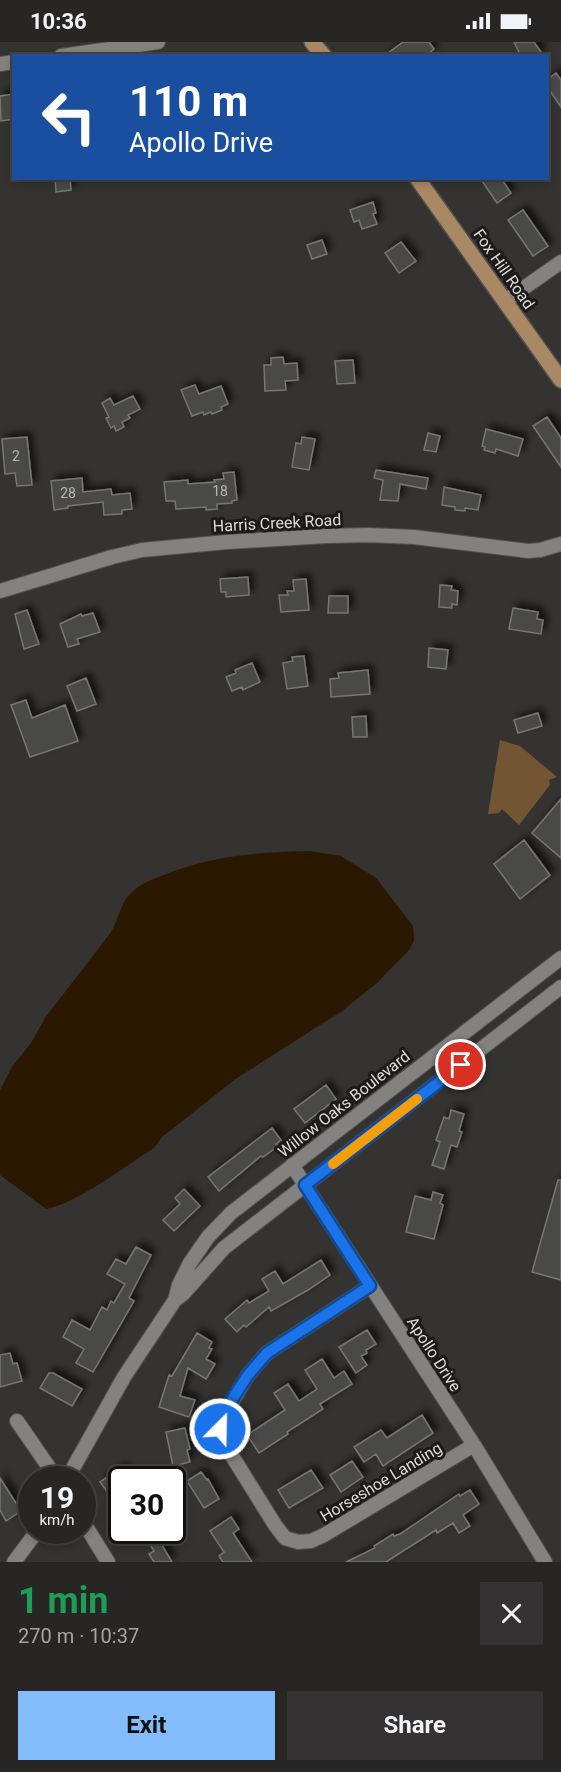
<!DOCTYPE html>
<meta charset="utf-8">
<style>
body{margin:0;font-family:Roboto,sans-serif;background:#343232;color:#f1f3f6;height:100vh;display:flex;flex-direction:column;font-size:22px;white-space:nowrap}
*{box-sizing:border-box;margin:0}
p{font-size:20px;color:#a5a5a7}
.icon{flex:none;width:33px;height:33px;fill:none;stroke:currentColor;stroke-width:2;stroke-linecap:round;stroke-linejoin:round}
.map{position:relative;height:1520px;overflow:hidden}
.sheet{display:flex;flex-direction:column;background:#282625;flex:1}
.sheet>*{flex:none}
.banner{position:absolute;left:12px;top:12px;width:537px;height:126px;border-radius:0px;box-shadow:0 3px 9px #0003,0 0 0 2px #444342;background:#1a4fa0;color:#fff;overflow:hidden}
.speed{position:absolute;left:18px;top:1424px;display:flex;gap:12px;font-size:30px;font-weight:700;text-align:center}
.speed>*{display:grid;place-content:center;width:78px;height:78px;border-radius:50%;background:#282625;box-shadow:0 3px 9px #0003,0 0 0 2px #444342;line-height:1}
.speed small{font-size:15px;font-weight:400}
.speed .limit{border:3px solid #111;border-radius:9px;background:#fff;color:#111}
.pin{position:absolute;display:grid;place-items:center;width:51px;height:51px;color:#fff;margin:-26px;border:3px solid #fff;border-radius:50%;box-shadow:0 2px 6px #0007}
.me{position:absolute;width:66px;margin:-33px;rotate:23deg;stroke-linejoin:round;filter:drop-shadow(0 0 4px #0008)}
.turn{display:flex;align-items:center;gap:21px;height:126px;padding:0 18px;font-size:27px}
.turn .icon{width:78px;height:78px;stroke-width:2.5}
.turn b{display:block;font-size:42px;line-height:51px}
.round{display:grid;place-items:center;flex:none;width:63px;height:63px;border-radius:0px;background:#343232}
.summary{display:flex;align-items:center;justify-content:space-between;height:102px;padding:0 18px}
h1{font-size:36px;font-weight:700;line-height:45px;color:#1e9e55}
.button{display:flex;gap:12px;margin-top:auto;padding:12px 18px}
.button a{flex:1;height:69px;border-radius:0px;background:#82bcfa;color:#111;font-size:24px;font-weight:700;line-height:69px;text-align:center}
.button a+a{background:#343232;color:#f1f3f6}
.status{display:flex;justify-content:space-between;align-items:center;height:42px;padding:0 30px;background:#282625;direction:ltr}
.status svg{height:16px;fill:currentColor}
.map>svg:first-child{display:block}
</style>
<div class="status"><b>10:36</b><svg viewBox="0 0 49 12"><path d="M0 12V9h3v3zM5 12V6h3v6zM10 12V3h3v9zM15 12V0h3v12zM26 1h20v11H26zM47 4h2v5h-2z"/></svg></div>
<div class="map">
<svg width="561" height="1520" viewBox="0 0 561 1520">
<defs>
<filter id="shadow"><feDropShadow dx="5" dy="-5" stdDeviation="3" flood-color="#0009"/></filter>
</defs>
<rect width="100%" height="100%" fill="#353331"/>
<path fill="#725634" d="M500,698l20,6 37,31 -8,3 1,5 -31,40 -17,-16 -3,4 -11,1z"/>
<path fill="#2b1801" d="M310,809l31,5 35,22 37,48 1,14 -4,9 -33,34 -35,28 -105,67 -75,59 -8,11c-29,18 -76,55 -108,61l-46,-34v-85l12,-23 19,-24 14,-25 66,-86c8,-14 9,-29 21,-40 10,-10 24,-14 37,-19 46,-18 92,-21 141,-22z"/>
<path fill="#4a4947" stroke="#777673" stroke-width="1.5" filter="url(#shadow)" d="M403,0h26l5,7 -8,7h-42z
M514,0h20l7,10 -5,4h-15z
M556,31l5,7v27l-13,-19v-9z
M14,52v25l-13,2 -1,-25z
M55,136h15l1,12 -15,2z
M480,136h21l10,15 -14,10z
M373,160l3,11 -3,1 4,10 -15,5 -3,-9 -5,2 -4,-12z
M523,168l25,36 -15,10 -25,-36z
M322,198l5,14 -15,5 -5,-14z
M401,200l15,19 -17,12 -14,-20z
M283,315l1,7 13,-1 1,17 -13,1 1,9 -21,1 -1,-26h7v-7z
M353,318l2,23 -18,1 -2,-23z
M195,343l4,9 22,-8 7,18 -7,3 1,3 -10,4 -1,-2 -7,3 -1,-3 -11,4 -11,-26z
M133,354l7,13 -12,6 2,3 -8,4 2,5 -8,4 -2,-5 -3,2 -5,-10 3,-1 -7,-14 8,-5 4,7z
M547,375l14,21v29l-28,-41z
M486,387l37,10 -5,17 -22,-7 -1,4 -11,-3 1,-3 -3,-1z
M428,391l12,3 -4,16 -12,-2z
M27,395l5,48 -15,1 -2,-13 -10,1 -3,-35z
M302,395l13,2 -6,31 -17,-3 4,-24 5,1z
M376,428l52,8 -2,11 -26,-5 -2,17 -18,-1 3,-20 -9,-2z
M234,430l3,28 -5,1v2l-15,1v5l-11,1v-3l-30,2 -1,-8h-9l-2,-19 24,-2v4l27,-2 -1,-2 10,-1 -1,-6z
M82,436l1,14 28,-3 1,6 18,-2 2,16 -10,1v4l-18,1 -1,-13 -35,4v2l-14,2 -3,-29z
M444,445l37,8 -3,15 -13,-2v3l-10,-1v-3l-13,-2z
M248,535l1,18 -23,2v-5h-5l-1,-13z
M306,537l3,31 -28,2 -2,-17h9l-1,-4h7l-1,-11z
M440,543l12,1 -1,4 7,1 -1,14 -5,-1v4l-13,-1z
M329,554h19v17h-20z
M513,566l25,4 -1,7 6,1 -2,14 -32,-5z
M27,568l12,34 -15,5 -9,-35z
M93,571l7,19 -23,7 2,5 -11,3 -8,-23 21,-10 1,2z
M429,606l19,2 -2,19 -18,-2z
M304,614l4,30 -21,3 -4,-26 10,-2 -1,-4z
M252,621l8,19 -17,8 -1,-3 -10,4 -6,-14 10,-4 -1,-3z
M368,628l2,24 -39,3 -1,-18 9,-1 -1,-5z
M86,636l10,26 -19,7 -10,-25z
M26,658l6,18 33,-13 13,36 -48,16 -19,-52z
M538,671l4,13 -24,7 -4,-13z
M366,674l1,21h-14l-1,-20z
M561,757v59l-29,-25z
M524,798l26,35 -30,24 -26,-35z
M326,1043l10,14 -31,24 -11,-14z
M451,1068l13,4 -5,17 3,1 -5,15 -6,-2 -7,24 -12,-4 8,-23 -4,-2 8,-23 5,2z
M272,1086l9,12 -5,4 2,2 -15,11 -2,-1 -42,35 -11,-14z
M558,1138h3v100l-29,-8z
M184,1147l16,17 -26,25 -11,-11 17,-16 -5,-6z
M433,1150l10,3 -3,8 3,2 -9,34 -28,-7 9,-36 16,4z
M136,1205l15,8 -22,43 5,3 -41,71 -17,-9 8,-14 -21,-12 9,-17 18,10 12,-23 5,3 4,-9 3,2 11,-19 -18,-10 9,-15 10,5z
M321,1218l9,15 -22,15 -37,21 -2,-4 -23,20 -2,-2 -7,7 -12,-13 22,-19 2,3 20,-12 -7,-12 13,-8 8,13z
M367,1288l9,14 -10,6 1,3 -6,3 6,9 -11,8 -17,-26z
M197,1291l15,9 -3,6 3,1 -6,10 9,5 -9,15 -18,-11 -8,28 15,4 -6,17 -30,-10 10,-32 3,1z
M10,1311l3,11 4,-1 5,18 -22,6v-32z
M322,1317l12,19 10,-7 8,13 -32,20 3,5 -36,23 1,2 -29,19 -12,-18 38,-25 -11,-17 14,-9 11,17 18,-12 -12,-19z
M49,1331h4l29,16 -10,17 -32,-18z
M422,1373l11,18 -50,33 -7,-12 -12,8 -10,-15 27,-17 6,8z
M185,1386l5,21 -3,1 3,12 -17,4 -7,-34z
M352,1419l11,16 -22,15 -11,-17z
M122,1425l8,12h-8v33l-22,-30z
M311,1428l12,18 -34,20 -11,-18z
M201,1430l6,8 1,-1 11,20 -15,9 -17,-27z
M0,1436l21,33 -15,10 -6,-11z
M470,1448l9,14 -16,11 7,11 -11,7 -6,-10 -16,10 -1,-3 -50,32h-40l29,-14 -1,-2 19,-12 1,2 6,-2 59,-40 1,2z
M231,1475l8,12 -6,4 19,29h-29l-4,-6 5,-4 -14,-21z
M141,1488h12l19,32h-18l-5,-8 5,-3z"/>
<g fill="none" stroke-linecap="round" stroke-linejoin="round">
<defs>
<path id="minor" d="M61,14l97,-14
M0,22l14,-2
M505,259l56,-39
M0,549l112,-34 30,-7 85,-8 99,-6 42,-1 46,2 114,14 12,-1 21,-6
M292,1123l182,280 71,117
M370,1244l-103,67 -19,22 -24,40 -4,14 4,14 51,82 10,13 13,4 13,-1 13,-6 150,-90
M175,1258l8,-6 41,-46 337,-261
M17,1379l40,58
M67,1437l57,-102 51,-77 4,-15 11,-22 18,-26 23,-24 330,-255
M82,1478l26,42
M14,1520l24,-32"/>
<path id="major" d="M312,0l12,14
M417,136l144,202"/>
</defs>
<use href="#minor" stroke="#52514f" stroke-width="16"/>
<use href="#major" stroke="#52514f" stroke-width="18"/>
<use href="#minor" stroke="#848280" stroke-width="14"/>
<use href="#major" stroke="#a88963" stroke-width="15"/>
</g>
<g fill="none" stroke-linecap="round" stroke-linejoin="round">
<defs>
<path id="route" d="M220,1387l4,-14 9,-17 15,-23 19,-22 103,-67 -65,-101 156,-120"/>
</defs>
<use href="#route" stroke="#114b97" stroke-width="15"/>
<use href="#route" stroke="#1a73e8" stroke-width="10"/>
<path stroke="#f59e0b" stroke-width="10" d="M333,1122l84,-65"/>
</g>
<g text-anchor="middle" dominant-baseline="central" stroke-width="6" stroke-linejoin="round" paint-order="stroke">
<g font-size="14" fill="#b8b7b6">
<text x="16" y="414">2</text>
<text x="220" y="449">18</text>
<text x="68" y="451">28</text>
</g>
<g font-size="16" fill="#dddcdb" stroke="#1c1b1a">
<text transform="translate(504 227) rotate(55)">Fox Hill Road</text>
<text transform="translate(277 481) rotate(-3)">Harris Creek Road</text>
<text transform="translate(344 1062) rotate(-38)">Willow Oaks Boulevard</text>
<text transform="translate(434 1312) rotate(57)">Apollo Drive</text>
<text transform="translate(381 1440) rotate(-31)">Horseshoe Landing</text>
</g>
</g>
</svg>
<div class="speed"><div>19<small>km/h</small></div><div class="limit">30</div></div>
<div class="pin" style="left:461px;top:1023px;background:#d93025"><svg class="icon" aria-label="arrive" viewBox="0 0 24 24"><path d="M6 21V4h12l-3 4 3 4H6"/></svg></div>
<svg class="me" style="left:220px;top:1387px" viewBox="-20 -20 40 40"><circle r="17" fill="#1a73e8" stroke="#fff" stroke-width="3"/><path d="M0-11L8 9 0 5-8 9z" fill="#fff"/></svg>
<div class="banner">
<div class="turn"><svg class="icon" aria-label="left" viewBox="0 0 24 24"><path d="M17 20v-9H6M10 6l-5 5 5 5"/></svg><div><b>110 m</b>Apollo Drive</div></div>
</div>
</div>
<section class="sheet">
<div class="summary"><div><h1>1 min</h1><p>270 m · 10:37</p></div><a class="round"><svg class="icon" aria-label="close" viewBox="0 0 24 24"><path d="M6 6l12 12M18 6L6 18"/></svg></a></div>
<div class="button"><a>Exit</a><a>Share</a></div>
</section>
